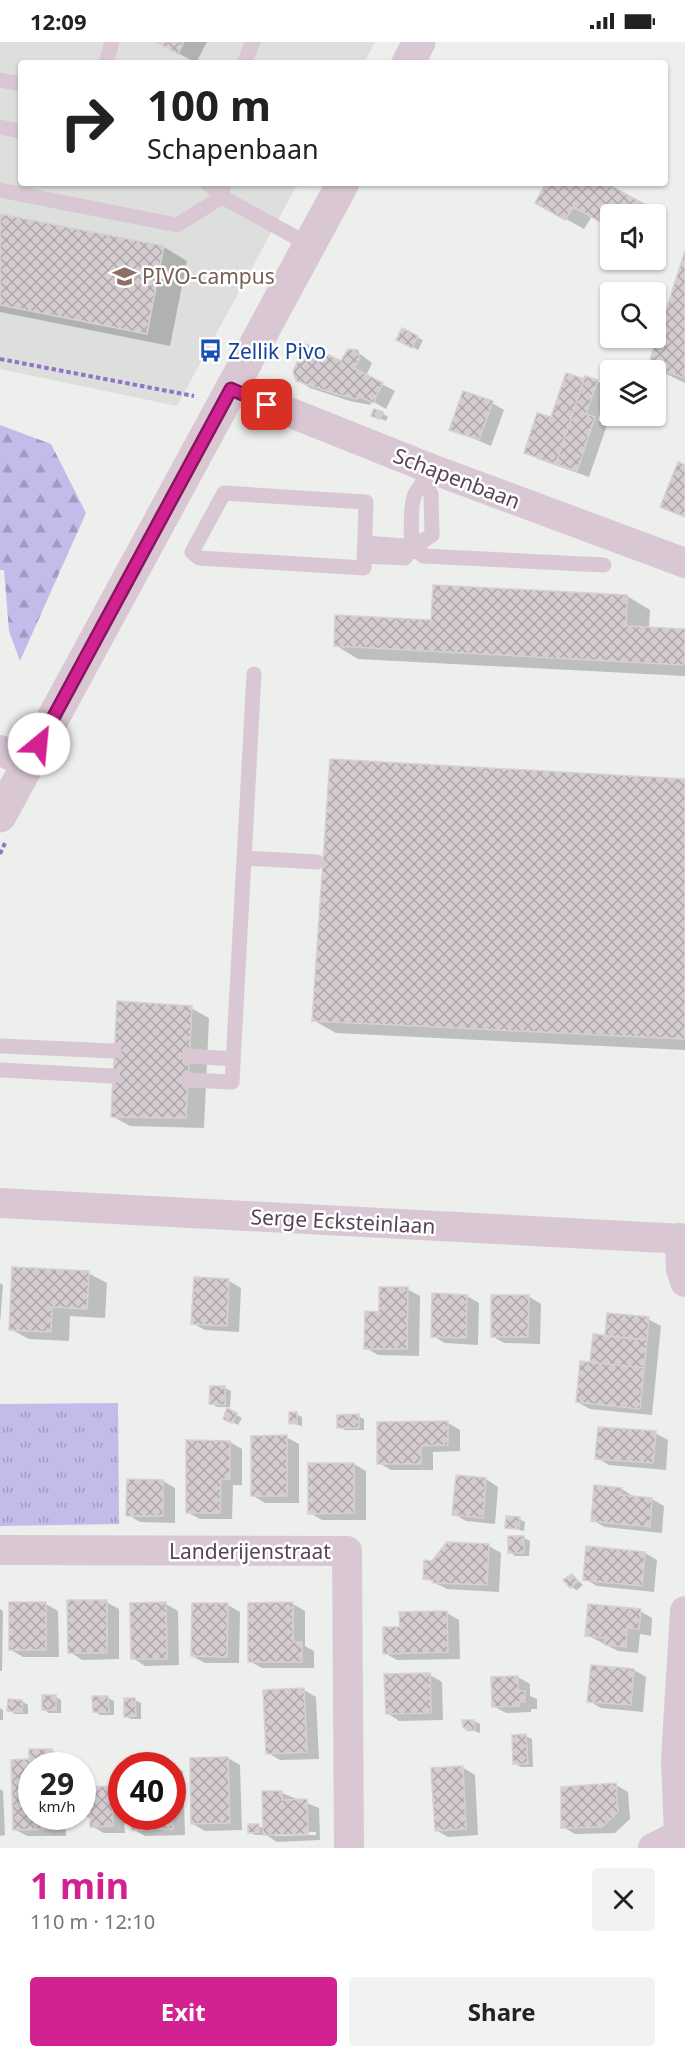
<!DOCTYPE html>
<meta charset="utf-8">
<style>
body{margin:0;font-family:"Noto Sans",sans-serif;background:#f2f2f2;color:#222;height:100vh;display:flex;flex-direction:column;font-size:22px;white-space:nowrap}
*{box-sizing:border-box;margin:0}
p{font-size:20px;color:#767676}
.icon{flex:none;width:33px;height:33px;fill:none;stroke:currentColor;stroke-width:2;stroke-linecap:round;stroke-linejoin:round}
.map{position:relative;height:1806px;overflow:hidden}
.details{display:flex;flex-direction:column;background:#fff;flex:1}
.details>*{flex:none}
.top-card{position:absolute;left:18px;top:18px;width:650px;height:126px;border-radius:6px;box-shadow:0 2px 4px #0004;background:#fff;color:#222;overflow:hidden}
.tools{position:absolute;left:600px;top:162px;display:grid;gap:12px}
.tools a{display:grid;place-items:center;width:66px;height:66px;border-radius:6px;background:#fff;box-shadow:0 2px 4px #0004;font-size:30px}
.speed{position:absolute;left:18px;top:1710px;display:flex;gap:12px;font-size:30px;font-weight:700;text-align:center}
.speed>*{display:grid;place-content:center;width:78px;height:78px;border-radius:50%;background:#fff;box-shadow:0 2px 4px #0004;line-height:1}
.speed small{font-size:15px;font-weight:400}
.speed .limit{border:9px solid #d22;background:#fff;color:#111}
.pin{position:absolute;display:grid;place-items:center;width:51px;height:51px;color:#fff;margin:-26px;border-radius:12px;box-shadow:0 3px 9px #0006}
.me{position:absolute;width:66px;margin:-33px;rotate:28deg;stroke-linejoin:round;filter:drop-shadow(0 0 4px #0008)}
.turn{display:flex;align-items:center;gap:21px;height:126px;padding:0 30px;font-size:27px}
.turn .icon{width:78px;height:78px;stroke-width:2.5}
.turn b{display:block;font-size:42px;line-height:51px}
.round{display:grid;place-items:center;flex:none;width:63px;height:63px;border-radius:6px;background:#f2f2f2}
.summary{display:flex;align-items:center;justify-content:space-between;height:102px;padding:0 30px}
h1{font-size:36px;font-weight:700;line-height:45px;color:#d22291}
.cta{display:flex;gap:12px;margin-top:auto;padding:12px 30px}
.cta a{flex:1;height:69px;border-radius:6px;background:#d22291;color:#fff;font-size:24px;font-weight:700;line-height:69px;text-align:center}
.cta a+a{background:#f2f2f2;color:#222}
.status{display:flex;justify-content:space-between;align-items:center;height:42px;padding:0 30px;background:#fff;direction:ltr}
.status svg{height:16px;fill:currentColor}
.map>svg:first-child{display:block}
</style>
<div class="status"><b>12:09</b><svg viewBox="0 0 49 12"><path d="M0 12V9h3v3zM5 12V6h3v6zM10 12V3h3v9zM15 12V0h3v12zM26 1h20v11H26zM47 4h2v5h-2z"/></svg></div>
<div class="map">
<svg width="685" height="1806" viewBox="0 0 685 1806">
<defs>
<pattern id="grass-tufts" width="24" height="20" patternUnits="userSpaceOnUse" patternTransform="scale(1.5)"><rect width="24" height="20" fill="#c4bbeb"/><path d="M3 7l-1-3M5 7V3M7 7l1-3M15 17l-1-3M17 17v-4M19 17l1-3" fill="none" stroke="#a29ac1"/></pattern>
<pattern id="forest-firs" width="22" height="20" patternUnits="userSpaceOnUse" patternTransform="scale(1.5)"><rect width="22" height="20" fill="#c4bbeb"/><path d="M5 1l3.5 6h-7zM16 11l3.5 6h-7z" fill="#a29ac1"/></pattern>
<pattern id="building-cross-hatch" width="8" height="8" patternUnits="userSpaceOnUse" patternTransform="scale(1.5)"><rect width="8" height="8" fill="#d4cccf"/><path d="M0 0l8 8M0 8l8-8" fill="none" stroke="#afa7ab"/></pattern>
</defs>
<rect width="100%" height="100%" fill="#ecefec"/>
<path fill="#dddfdd" d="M0,0h375l-11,21h-343v120h277l-121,223 -177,-37z"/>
<path fill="url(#grass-tufts)" d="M118,1361l1,121 -119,2v-122z"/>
<path fill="url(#forest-firs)" d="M0,383l51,19 35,69 -66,148 -11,-30 -5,-61h-4z"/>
<path fill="#0003" fill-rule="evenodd" d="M158,0h49l-11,21z
M547,141h56l60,34 -7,14v-17h-46v12l-18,-10 -8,13 -47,-26z
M0,173l164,32 23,14 -17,85 -170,-34z
M685,214v127l-35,-17z
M417,295l6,3 -5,10 -20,-11z
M355,308l17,13 -6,13 29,15 -9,18 -14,-8 -2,4 -20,-4 -40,-13 -12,-8 44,-17z
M567,332l30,7 12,7 -11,32 9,5 -18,52 -51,-18 -12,-7 26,-33z
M492,361l12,7 -13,36 -40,-17z
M382,371l6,4 -2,4 -13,-6z
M627,554l23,14 -1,19 36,2v45l-327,-17 -23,-14 97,-24z
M685,738v270l-349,-17 -23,-13z
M191,966l18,10 -5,110 -74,-2 -18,-10z
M88,1231l19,10 -2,35 -35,-2 -1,25 -40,-2 -19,-10z
M229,1239l12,7 -2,44 -34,-2 -13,-7z
M0,1241l3,2 -3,39z
M407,1247l13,7 -1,60 -41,-1 -12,-7 14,-35z
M467,1254l12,7 -1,42 -33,-2 -12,-7z
M528,1254l13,8 -1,40 -36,-1 -12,-7z
M648,1277l13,7 -9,89 -62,-6 -13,-7 15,-38 3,-28 11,1z
M225,1346l6,3 -1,16h-13l-6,-4z
M228,1368l14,8 -4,7 -14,-7z
M296,1372l6,3v9l-11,-3z
M358,1374l6,3v11h-19l-6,-3z
M448,1381l12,7v21l-27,1v18h-42l-12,-7z
M655,1391l13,7 -2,30 -57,-5 -12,-7z
M286,1395l13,7v59h-34l-13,-8z
M230,1400l12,7v36h-9l-1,34h-32l-13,-7z
M354,1422l12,7v49h-44l-12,-7z
M486,1437l12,8 -3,37 -29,-3 -12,-7z
M163,1439l12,7v35l-35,-1 -12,-7z
M622,1447l12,8 18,2 12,7 -2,27 -57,-6 -13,-7z
M519,1477l6,3 -1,9 -18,-4z
M524,1496l6,3 -1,15h-14l-5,-4z
M489,1504l12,7 -2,39 -52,-3 -22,-11 8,-16z
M588,1505l57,6 12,7 -3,32 -57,-6 -12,-7z
M572,1533l11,10 -6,5 -6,-3z
M106,1560l13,7v50l-37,1 -12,-8z
M46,1562l12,7 1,46h-36l-12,-7z
M166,1562l12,7 1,54 -34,1 -12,-8z
M293,1562l12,7v35l9,5v17h-52l-13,-7z
M228,1563l12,7 -1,51h-34l-13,-7z
M0,1567l3,2 -1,60h-2z
M640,1569l12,7 -1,18 -11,-2 -2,19 -20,-2 -31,-16z
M447,1571l12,7 1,39 -63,1 -12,-7z
M634,1628l12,7 -3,35 -42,-4 -12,-7z
M430,1633l12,7 1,38 -44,1 -12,-8z
M518,1635l12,7v12l7,3v10h-6v3l-25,1 -13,-7z
M304,1648l12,7 3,62 -39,1 -12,-7z
M56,1655l5,3v13h-12l-6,-4z
M108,1656l6,3v14h-14l-6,-4z
M135,1658l6,3v16h-10l-6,-3z
M22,1659l6,4v9h-13l-6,-4z
M0,1666l3,2v10h-3z
M474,1679l6,3v9l-12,-4z
M526,1694l6,3 1,28h-12l-6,-3z
M52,1708l12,8v8h-32v50h33l1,20h-39l-13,-7 17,-69z
M228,1716l12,7 2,65 -37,1 -12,-7z
M171,1722l12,7 2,64 -40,1 -12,-7v-13h39v-50h-41z
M462,1725l13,8 3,60 -30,2 -12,-7z
M616,1743l12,7 2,27 -15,14 -40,1 -12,-7z
M111,1746l11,6 3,39h-21l-13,-7v-8l-9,-3v-26z
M0,1747l3,2 2,44 -5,1z
M282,1751l37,15 1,32 -43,2 -11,-7h-11l-6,-3 9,-6 7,3zM316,1790v3l-41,1v-3z"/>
<path fill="url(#building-cross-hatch)" stroke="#d7d0d3" stroke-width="1.5" d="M156,0h28l-6,12z
M546,141h60l40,22 -5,9h-31v13l-37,-20 -8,13 -30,-17z
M0,172l164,32 -17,88 -147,-29z
M685,209v127l-37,-12z
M402,286l16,8 -6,12 -16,-8z
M306,302l35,17 7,-12 10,1 2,8 -6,10 29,15 -10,20 -14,-7 -2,3 -21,-5 -40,-13 -3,-10z
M566,331l18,6 -28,85 -32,-11 13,-40 14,4z
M585,334l13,4 -12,34 9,3 -18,54 -21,-7z
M463,349l30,10 -14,39 -30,-10z
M374,367l9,3 -3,7 -9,-3z
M678,420l7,3v52l-25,-10z
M433,543l194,10 -1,31 59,3v36l-351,-19 1,-31 96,5z
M330,717l355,20v260l-373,-18z
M117,959l75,5 -6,112 -75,-1z
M12,1225l77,4 -2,38 -35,-2 -1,25 -42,-2z
M194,1235l35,2 -2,47 -36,-2z
M379,1245h29l-1,62h-43l1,-38 14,1z
M432,1251l35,2 -1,43 -35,-1z
M491,1253h38l-1,42h-37z
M607,1271l42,4 -2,23 -42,-4z
M593,1292l54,6 -3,28 -54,-6z
M580,1319l64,7 -4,41 -64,-7z
M210,1344h15v19l-16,-1z
M227,1366l10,5 -5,10 -9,-4z
M289,1370h8v11l-8,1z
M359,1372v14h-22v-13z
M448,1379v24l-27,1v18h-44v-42z
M598,1385l58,4 -3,32 -58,-4z
M287,1393v61h-36v-60z
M186,1398l44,1v38h-9l-1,34h-34z
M308,1421h46v50l-46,1z
M456,1433l30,3 -3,40 -31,-3z
M127,1437l36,1v36h-37z
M594,1443l28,3 -1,7 31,3 -2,29 -59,-6z
M506,1474l14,1 -1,12 -14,-1z
M508,1494h16v17h-16z
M447,1500l42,2 -2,41 -54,-2v-3l-10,-1 1,-19 8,1z
M586,1504l59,6 -3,34 -59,-6z
M572,1532l6,7 -8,7 -7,-8z
M67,1558h40v53h-39z
M9,1560h37v48h-37z
M166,1560l1,57h-36l-1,-56z
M293,1560v40h9v20h-54v-59z
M192,1561h36l-1,54 -36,-1z
M588,1562l53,5 -2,20 -12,-1 -1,19 -21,-2v-7l-20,-2z
M447,1569l1,41 -65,2v-27h17l-1,-15z
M591,1623l43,4 -3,36 -44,-3z
M430,1631l1,40 -45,1 -2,-40z
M518,1634v15h7v11h-6v4l-27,1 -1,-30z
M304,1646l3,64 -41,2 -3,-64z
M42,1653h14v15h-14z
M92,1654h16l1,16h-16z
M124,1656h11l1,18 -12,1z
M8,1657l14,1v12l-15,-1z
M462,1678h12l1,10 -7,1 -5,-4z
M526,1692l2,30h-15l-1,-29z
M29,1707h23v17h-20v50h21l1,13 -41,1 -2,-70 18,-1z
M228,1715l2,66 -39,1 -1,-66z
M171,1720v4h-41l-1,-2z
M463,1724l3,63 -31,2 -4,-63z
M616,1741l2,29 -16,15 -41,1v-41z
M112,1744l1,40 -23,1v-15h-8v-25z
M262,1749h20v9l25,-1 1,35 -45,1z
M131,1774h41l1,13 -41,1z
M248,1782h11v8l-11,1z"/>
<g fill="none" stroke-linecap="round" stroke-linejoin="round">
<path stroke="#8f75c7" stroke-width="4" stroke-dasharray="4.5 3" stroke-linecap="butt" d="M0,317l194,37
M0,812l5,-11"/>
<path stroke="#d9c8d4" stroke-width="15" d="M106,21l6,-21
M244,21l9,-21
M0,38l21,4
M0,85l21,4
M207,141l15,14 88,48
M0,148l177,35 45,-28 2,-14
M429,426c-4,15 -8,15 -14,26 -5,11 -3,28 -4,41l9,8v9l3,4 181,9
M224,451l142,9 -2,66 -165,-10 -7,-6z
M365,501l40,3 5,5 10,1
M420,501l12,-8 -1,-41 -6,-10
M364,514l41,2 5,-7
M244,816l73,4
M0,1004l114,5
M189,1014l44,3
M0,1028l113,6
M188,1038l44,2 22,-408"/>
<path stroke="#d9c8d4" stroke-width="30" d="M231,347l198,79 256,95
M0,708l28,15
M0,1161l685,36
M680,1196l1,31 4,13
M0,1508l347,1 2,297
M679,1793l-3,-75 9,-149
M653,1806l26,-13 6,2"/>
<path stroke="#d9c8d4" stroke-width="33" d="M408,21l11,-21
M0,774l343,-633"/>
</g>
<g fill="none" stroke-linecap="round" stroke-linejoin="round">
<defs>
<path id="route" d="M39,702l192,-355 36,16"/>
</defs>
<use href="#route" stroke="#88165e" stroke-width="15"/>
<use href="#route" stroke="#d22291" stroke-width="10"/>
</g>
<defs>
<symbol id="university-bare" viewBox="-9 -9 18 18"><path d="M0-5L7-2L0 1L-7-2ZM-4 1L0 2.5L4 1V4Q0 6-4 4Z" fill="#8d6e63" stroke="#fff" stroke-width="2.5" paint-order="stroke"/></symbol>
<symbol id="bus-bare" viewBox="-9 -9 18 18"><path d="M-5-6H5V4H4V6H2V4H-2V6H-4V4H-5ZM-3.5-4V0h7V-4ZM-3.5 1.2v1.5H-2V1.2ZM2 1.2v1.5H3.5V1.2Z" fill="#1a4fb4" stroke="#fff" stroke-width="2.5" paint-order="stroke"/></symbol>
</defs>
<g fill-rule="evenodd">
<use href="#university-bare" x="108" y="218" width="33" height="33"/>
<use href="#bus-bare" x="194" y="292" width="33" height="33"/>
</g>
<g text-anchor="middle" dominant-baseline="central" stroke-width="5" stroke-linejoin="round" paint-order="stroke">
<g font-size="21" fill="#785e54" stroke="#fff" text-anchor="start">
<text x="142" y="234">PIVO-campus</text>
</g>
<g font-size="21" fill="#164399" stroke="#fff" text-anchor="start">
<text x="228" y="309">Zellik Pivo</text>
</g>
<g font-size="21" fill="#584553" stroke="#fff">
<text transform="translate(457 436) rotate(21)">Schapenbaan</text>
<text transform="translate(343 1179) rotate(3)">Serge Ecksteinlaan</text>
<text x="250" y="1509">Landerijenstraat</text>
</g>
</g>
</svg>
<div class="tools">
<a><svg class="icon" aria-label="sound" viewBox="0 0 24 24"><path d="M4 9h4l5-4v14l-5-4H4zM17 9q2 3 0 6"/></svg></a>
<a><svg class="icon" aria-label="search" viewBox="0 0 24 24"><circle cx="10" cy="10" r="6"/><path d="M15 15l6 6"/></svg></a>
<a><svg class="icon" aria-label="layers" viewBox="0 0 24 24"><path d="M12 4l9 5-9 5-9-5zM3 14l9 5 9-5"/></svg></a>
</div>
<div class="speed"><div>29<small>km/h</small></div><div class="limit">40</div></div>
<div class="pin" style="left:267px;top:363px;background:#d93025"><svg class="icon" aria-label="arrive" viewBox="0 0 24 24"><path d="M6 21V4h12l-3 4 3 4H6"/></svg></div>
<svg class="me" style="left:39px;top:702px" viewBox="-20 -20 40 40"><circle r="19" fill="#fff"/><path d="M0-13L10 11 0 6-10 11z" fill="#d22291"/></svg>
<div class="top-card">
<div class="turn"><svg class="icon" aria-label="right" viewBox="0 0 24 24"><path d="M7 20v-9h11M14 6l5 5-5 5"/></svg><div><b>100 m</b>Schapenbaan</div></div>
</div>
</div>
<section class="details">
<div class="summary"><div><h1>1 min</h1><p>110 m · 12:10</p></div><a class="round"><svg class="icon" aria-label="close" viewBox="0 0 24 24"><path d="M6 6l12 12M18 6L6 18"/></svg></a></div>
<div class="cta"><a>Exit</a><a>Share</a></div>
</section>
